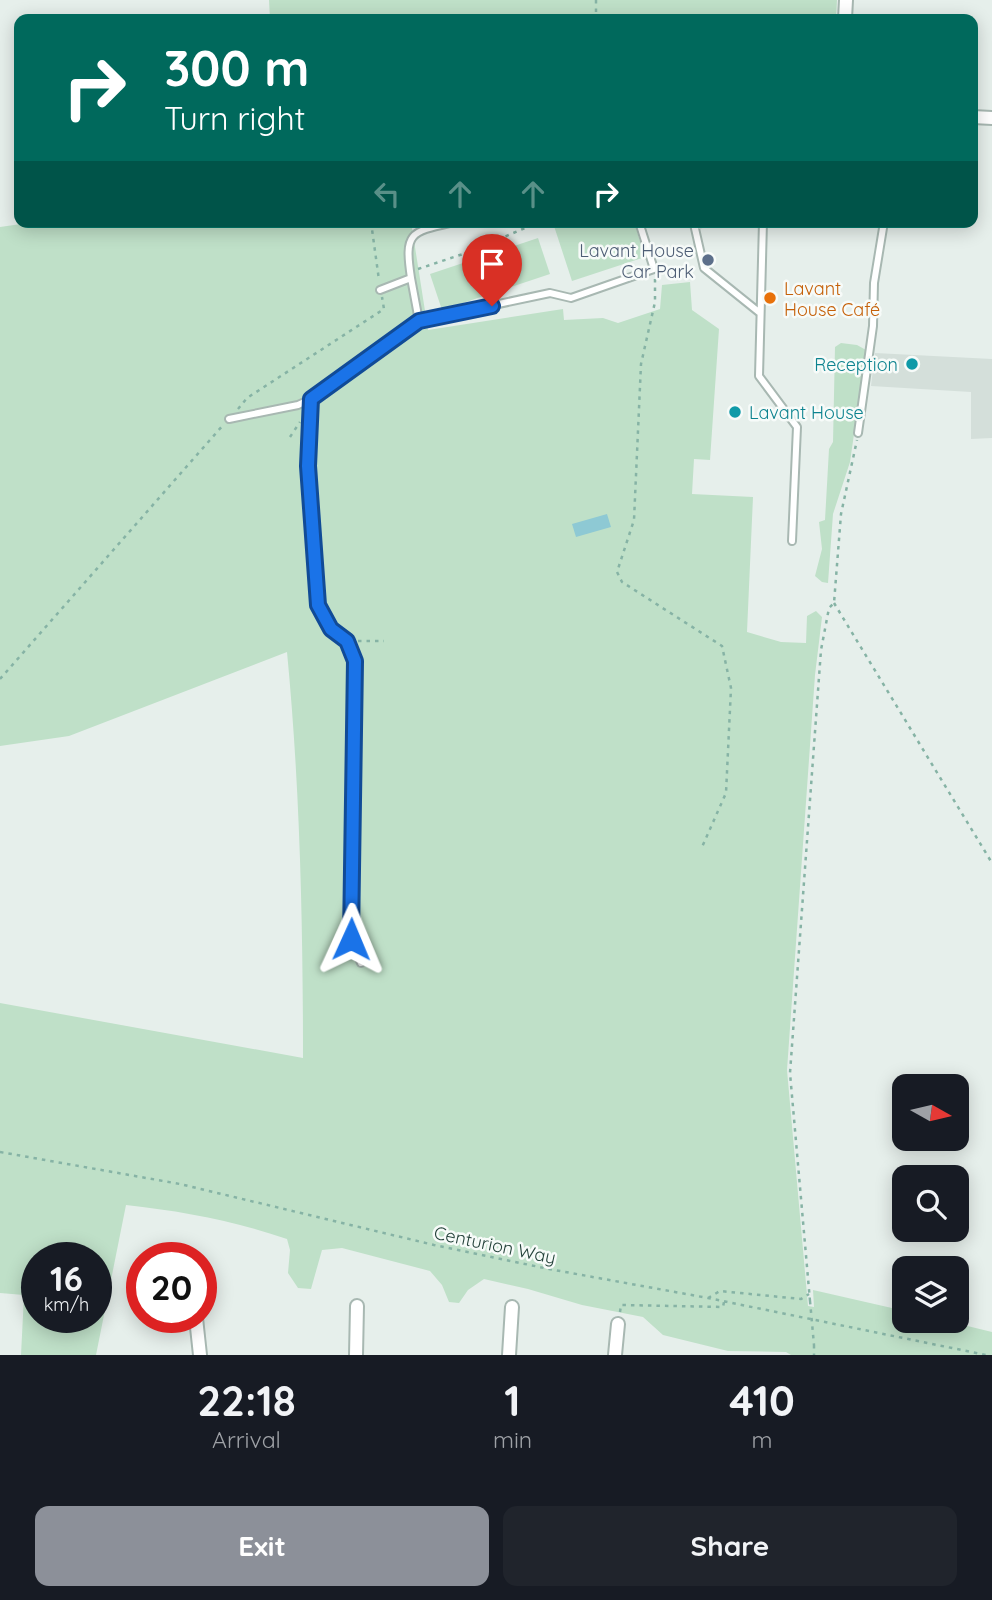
<!DOCTYPE html>
<meta charset="utf-8">
<style>
body{margin:0;font-family:Quicksand,sans-serif;background:#20242c;color:#f1f3f6;height:100vh;display:flex;flex-direction:column;font-size:26px;white-space:nowrap}
*{box-sizing:border-box;margin:0}
p{font-size:23px;color:#9ea1a6}
.icon{flex:none;width:38px;height:38px;fill:none;stroke:currentColor;stroke-width:2;stroke-linecap:round;stroke-linejoin:round}
.map{position:relative;height:1355px;overflow:hidden}
.drawer{display:flex;flex-direction:column;background:#171b24;flex:1}
.drawer>*{flex:none}
.banner{position:absolute;left:14px;top:14px;width:964px;height:214px;border-radius:14px;box-shadow:0 4px 18px #0003;background:#00695c;color:#fff;overflow:hidden}
.needle{width:46px;rotate:98deg}
.controls{position:absolute;left:892px;top:1074px;display:grid;gap:14px}
.controls a{display:grid;place-items:center;width:77px;height:77px;border-radius:14px;background:#171b24;box-shadow:0 4px 18px #0003;font-size:35px}
.speed{position:absolute;left:21px;top:1242px;display:flex;gap:14px;font-size:35px;font-weight:700;text-align:center}
.speed>*{display:grid;place-content:center;width:91px;height:91px;border-radius:50%;background:#171b24;box-shadow:0 4px 18px #0003;line-height:1}
.speed small{font-size:18px;font-weight:400}
.speed .limit{border:10px solid #d22;background:#fff;color:#111}
.pin{position:absolute;display:grid;place-items:center;width:60px;height:60px;color:#fff;margin:-72px -30px;border-radius:50% 50% 50% 0;rotate:-45deg;box-shadow:0 0 7px #0007}
.pin .icon{rotate:45deg}
.me{position:absolute;width:77px;margin:-38px;rotate:1deg;stroke-linejoin:round;filter:drop-shadow(0 0 5px #0008)}
.turn{display:flex;align-items:center;gap:24px;height:147px;padding:0 35px;font-size:32px}
.turn .icon{width:91px;height:91px;stroke-width:2.5}
.turn b{display:block;font-size:49px;line-height:60px}
.lanes{display:flex;align-items:center;height:66px;padding:0 35px;background:#0003;justify-content:center;gap:35px;direction:ltr}
.lanes .off{opacity:.35}
.eta{display:flex;justify-content:space-evenly;align-items:center;height:119px;text-align:center}
.eta b{font-size:42px;font-weight:800;line-height:49px}
.primary-button{display:flex;gap:14px;margin-top:auto;padding:14px 35px}
.primary-button a{flex:1;height:80px;border-radius:14px;background:#8c9099;color:#fff;font-size:28px;font-weight:800;line-height:80px;text-align:center}
.primary-button a+a{background:#20242c;color:#f1f3f6}
.map>svg:first-child{display:block}
</style>
<div class="map">
<svg width="992" height="1355" viewBox="0 0 992 1355">
<rect width="100%" height="100%" fill="#e6efeb"/>
<path fill="#d4dfda" d="M875,353l117,6v79l-21,1v-47l-100,-6z"/>
<path fill="#bfe0c8" fill-rule="evenodd" d="M269,0h568l-1,19h-566z
M35,222h398l-21,6 16,102 135,-21 1,11 39,-2 15,5 42,-14 2,-24 28,-3 2,28 27,19 -9,131 -16,-1 -2,35 61,3 -6,135 34,10 25,1 1,-27 9,-5 6,6 -7,58 -28,395 21,236 6,1 -1,-17 92,21v10h42l45,11v23h-201l-5,-3 -58,-1 -65,-16 -20,-18 -61,-12 -54,-16 -44,-10 -16,11 -9,13 -10,-1 -7,-17 -12,-14 -88,-23 -20,2 -11,39 -13,-1 -10,-15 2,-23 -3,-11c-52,-18 -106,-28 -161,-34l-30,150h-75l3,-60 -24,-2v-290l303,55c0,-135 -3,-271 -16,-406l-218,84 -69,10v-519zM37,1258h59v60h-59z
M564,222h70l11,35 -73,24 -18,-55z
M538,238l12,36 -108,36 -12,-36z
M841,343l16,2 9,5 -16,112 -17,52 -5,69 -6,-1 -7,-6 7,-27 -3,-27 6,-2 4,-71 4,-7 2,-95z"/>
<path fill="#8ec9d4" d="M607,514l4,13 -35,10 -4,-13z"/>
<g fill="none" stroke-linecap="round" stroke-linejoin="round">
<defs>
<path id="lane" d="M710,222l-16,2 10,44 56,45
M763,222l-4,154 38,51 -5,114
M411,278l8,43 131,-28 21,5 83,-29 -15,-47
M380,290l31,-12c-7,-46 -1,-46 43,-56
M311,399l-3,67 10,139 13,24 16,12 8,20 -4,278 10,24
M229,419l69,-14 13,-6 108,-78
M858,433l15,-107 1,-43 10,-61"/>
<path id="street" d="M845,19l1,-19
M973,117l19,1
M196,1318l4,37
M356,1355l1,-49
M509,1355l3,-48
M615,1355l3,-31"/>
</defs>
<use href="#lane" stroke="#a8b8b2" stroke-width="10"/>
<use href="#street" stroke="#a8b8b2" stroke-width="16"/>
<path stroke="#86b3a5" stroke-width="2.5" stroke-dasharray="3.5 5" stroke-linecap="butt" d="M596,0v19
M371,222l8,58
M418,269l51,-17 70,-30
M655,279v23l-14,62 -7,156 -17,52 5,10 100,64 9,42 -5,105 -24,54
M238,409l9,-11 137,-89 -2,-12
M290,437l10,-15
M834,603l158,260
M358,641h26
M0,679l224,-255
M0,1152l180,32 254,61 115,24 159,29 278,57
M708,1298l12,-7 81,8 8,-5
M810,1301l-20,-228 31,-423 8,-42 5,-5 7,-89 16,-74
M620,1312l1,-7 102,2 1,-5
M814,1345v10"/>
<use href="#lane" stroke="#fff" stroke-width="6"/>
<use href="#street" stroke="#fff" stroke-width="12"/>
<path stroke="#86b3a5" stroke-width="2.5" stroke-dasharray="3.5 5" stroke-linecap="butt" d="M810,1301l4,44"/>
</g>
<g fill="none" stroke-linecap="round" stroke-linejoin="round">
<defs>
<path id="route" d="M351,939l4,-278 -8,-20 -16,-12 -13,-24 -10,-139 3,-67 108,-78 73,-15"/>
</defs>
<use href="#route" stroke="#114b97" stroke-width="18"/>
<use href="#route" stroke="#1a73e8" stroke-width="12"/>
</g>
<circle fill="#5c6f8a" stroke="#f7fbf9" stroke-width="2.5" cx="708" cy="260" r="7"/>
<circle fill="#e8710a" stroke="#f7fbf9" stroke-width="2.5" cx="770" cy="298" r="7"/>
<g fill="#0f9aa8" stroke="#f7fbf9" stroke-width="2.5">
<circle cx="912" cy="364" r="7"/>
<circle cx="735" cy="412" r="7"/>
</g>
<g text-anchor="middle" dominant-baseline="central" stroke-width="5" stroke-linejoin="round" paint-order="stroke">
<g font-size="18" fill="#4e5e75" stroke="#f7fbf9" text-anchor="end">
<text x="694" y="250">Lavant House<tspan x="694" dy="21">Car Park</tspan></text>
</g>
<g font-size="18" fill="#c56008" stroke="#f7fbf9" text-anchor="start">
<text x="784" y="288">Lavant<tspan x="784" dy="21">House Café</tspan></text>
</g>
<g font-size="18" fill="#0d838f" stroke="#f7fbf9" text-anchor="end">
<text x="898" y="364">Reception</text>
<text x="749" y="412" text-anchor="start">Lavant House</text>
</g>
<g font-size="18" fill="#24423a" stroke="#f7fbf9">
<text transform="translate(495 1245) rotate(12)">Centurion Way</text>
</g>
</g>
</svg>
<div class="controls">
<a><svg class="needle" viewBox="-14 -14 28 28"><path d="M0-13l5 13h-10z" fill="#e53935"/><path d="M0 13l5-13h-10z" fill="#9ea1a6"/></svg></a>
<a><svg class="icon" aria-label="search" viewBox="0 0 24 24"><circle cx="10" cy="10" r="6"/><path d="M15 15l6 6"/></svg></a>
<a><svg class="icon" aria-label="layers" viewBox="0 0 24 24"><path d="M12 4l9 5-9 5-9-5zM3 14l9 5 9-5"/></svg></a>
</div>
<div class="speed"><div>16<small>km/h</small></div><div class="limit">20</div></div>
<div class="pin" style="left:492px;top:306px;background:#d93025"><svg class="icon" aria-label="arrive" viewBox="0 0 24 24"><path d="M6 21V4h12l-3 4 3 4H6"/></svg></div>
<svg class="me" style="left:351px;top:939px" viewBox="-20 -20 40 40"><path d="M0-17L14 15 0 8-14 15z" fill="#1a73e8" stroke="#fff" stroke-width="4"/></svg>
<div class="banner">
<div class="turn"><svg class="icon" aria-label="right" viewBox="0 0 24 24"><path d="M7 20v-9h11M14 6l5 5-5 5"/></svg><div><b>300 m</b>Turn right</div></div>
<div class="lanes"><svg class="icon off" aria-label="left" viewBox="0 0 24 24"><path d="M17 20v-9H6M10 6l-5 5 5 5"/></svg><svg class="icon off" aria-label="ahead" viewBox="0 0 24 24"><path d="M12 20V5M6 11l6-6 6 6"/></svg><svg class="icon off" aria-label="ahead" viewBox="0 0 24 24"><path d="M12 20V5M6 11l6-6 6 6"/></svg><svg class="icon" aria-label="right" viewBox="0 0 24 24"><path d="M7 20v-9h11M14 6l5 5-5 5"/></svg></div>
</div>
</div>
<section class="drawer">
<div class="eta">
<div><b>22:18</b><p>Arrival</p></div>
<div><b>1</b><p>min</p></div>
<div><b>410</b><p>m</p></div>
</div>
<div class="primary-button"><a>Exit</a><a>Share</a></div>
</section>
